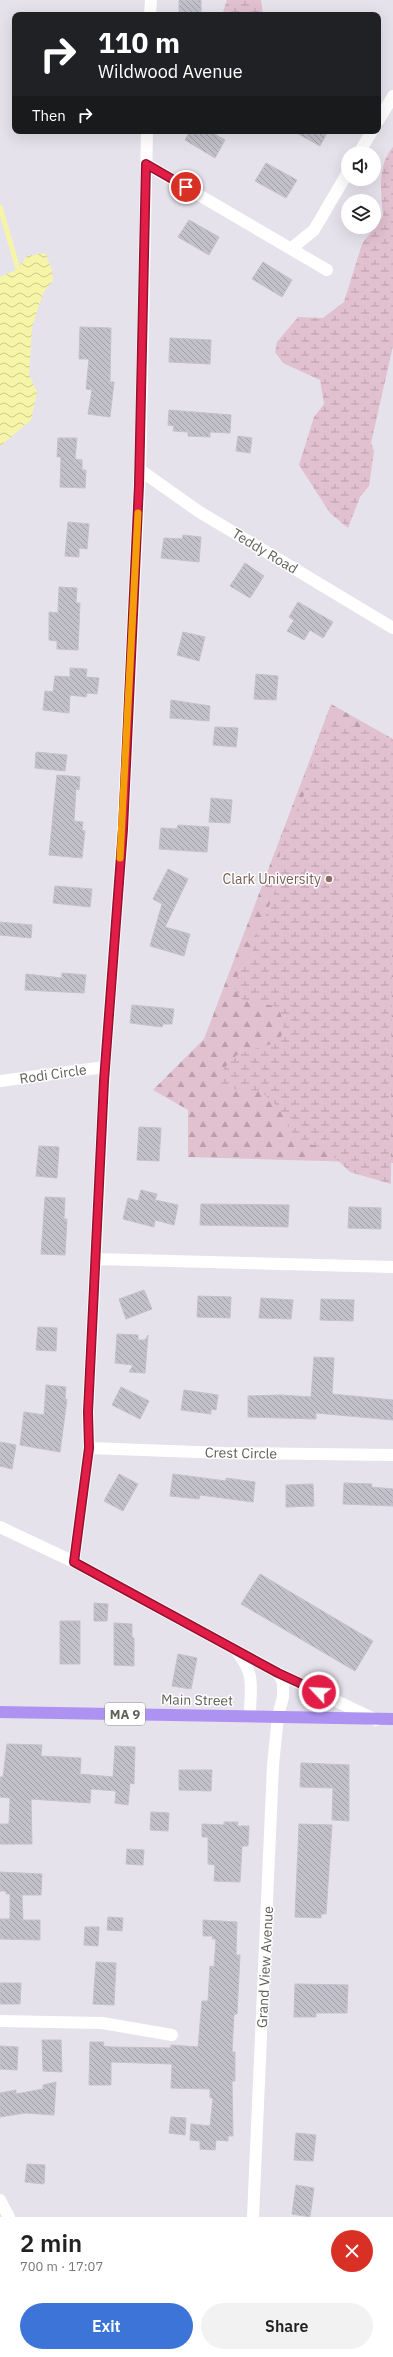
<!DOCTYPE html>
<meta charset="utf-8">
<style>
body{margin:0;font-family:"IBM Plex Sans",sans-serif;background:#f2f2f2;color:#222;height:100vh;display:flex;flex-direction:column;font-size:15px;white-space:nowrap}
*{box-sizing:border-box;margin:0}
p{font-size:13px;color:#767676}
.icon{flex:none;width:22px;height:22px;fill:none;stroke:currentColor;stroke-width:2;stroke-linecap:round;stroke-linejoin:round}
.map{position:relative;height:2217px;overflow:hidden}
.drawer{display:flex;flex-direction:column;background:#fff;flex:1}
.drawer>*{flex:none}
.banner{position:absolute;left:12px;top:12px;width:369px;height:122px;border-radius:8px;box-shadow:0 4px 16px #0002;background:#202124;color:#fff;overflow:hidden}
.buttons{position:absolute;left:341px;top:146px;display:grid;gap:8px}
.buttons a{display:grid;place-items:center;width:40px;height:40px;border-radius:50%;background:#fff;box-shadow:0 4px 16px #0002;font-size:20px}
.pin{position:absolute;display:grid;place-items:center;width:34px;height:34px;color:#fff;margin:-17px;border:2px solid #fff;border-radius:50%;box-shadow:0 1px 4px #0007}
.me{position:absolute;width:44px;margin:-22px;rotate:295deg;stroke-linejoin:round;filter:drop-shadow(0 0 3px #0008)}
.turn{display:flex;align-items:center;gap:14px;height:84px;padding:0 20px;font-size:18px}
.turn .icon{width:52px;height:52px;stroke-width:2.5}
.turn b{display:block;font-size:28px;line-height:34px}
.then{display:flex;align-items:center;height:38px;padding:0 20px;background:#0003;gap:8px;font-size:15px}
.round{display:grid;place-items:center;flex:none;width:42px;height:42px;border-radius:21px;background:#f2f2f2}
.overview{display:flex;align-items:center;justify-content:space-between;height:68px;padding:0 20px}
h1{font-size:24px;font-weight:600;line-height:30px}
.cta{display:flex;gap:8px;margin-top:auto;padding:8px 20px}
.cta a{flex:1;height:46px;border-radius:24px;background:#3c75d7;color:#fff;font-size:16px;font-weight:600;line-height:46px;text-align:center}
.cta a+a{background:#f2f2f2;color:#222}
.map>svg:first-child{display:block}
</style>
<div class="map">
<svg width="393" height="2217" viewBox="0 0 393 2217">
<defs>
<pattern id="forest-firs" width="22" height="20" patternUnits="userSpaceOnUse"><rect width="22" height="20" fill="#e1c0cf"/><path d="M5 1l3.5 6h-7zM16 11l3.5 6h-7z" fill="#ba9fab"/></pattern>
<pattern id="wetland-marsh" width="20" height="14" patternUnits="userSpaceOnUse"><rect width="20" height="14" fill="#e1c0cf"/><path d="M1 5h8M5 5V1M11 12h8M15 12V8" fill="none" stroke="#ba9fab"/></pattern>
<pattern id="water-waves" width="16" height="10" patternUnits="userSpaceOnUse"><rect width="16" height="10" fill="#f6f5a7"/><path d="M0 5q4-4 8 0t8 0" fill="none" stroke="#cbca8b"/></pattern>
<pattern id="building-back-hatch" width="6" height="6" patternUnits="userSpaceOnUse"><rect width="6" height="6" fill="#c2c0c9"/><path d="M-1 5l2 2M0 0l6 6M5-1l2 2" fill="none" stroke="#a19fa6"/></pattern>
</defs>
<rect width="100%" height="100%" fill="#e5e2eb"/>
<path fill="url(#forest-firs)" d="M331,704l62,35v424l-205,-6v-47l-35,-20 51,-51z"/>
<path fill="url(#wetland-marsh)" d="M227,0h34l2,15h-41z
M393,147v199l-22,97 3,8 -5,35 -9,11 -12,31 -18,-15 -31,-48 15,-48 10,-13 -4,-24 -37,-17 -8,-11 2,-10 21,-25 25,1 21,-16 18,-58 21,-28c-2,-23 -6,-51 10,-69z
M335,723l22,4 36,13 -2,444 -41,-12 -24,-23 -30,-9 -18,-33 -17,-16 -41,-3c-2,-9 0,-14 6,-22 4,-3 7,-9 11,-11 27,-13 59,-5 41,-48l-37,-8 -6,-11 5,-23 12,-11 7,-31 5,-4 12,-31 6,-55 20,-31 18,-69z"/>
<path fill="url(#water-waves)" d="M45,253l7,17 1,10 -10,13 -11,34 -3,48 8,17 -6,28 -31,26v-169l18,-8 9,-13z"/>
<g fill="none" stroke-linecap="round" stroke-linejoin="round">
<path stroke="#f6f5a7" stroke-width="5" d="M0,207l18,62"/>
</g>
<path fill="url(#building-back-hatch)" stroke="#c4c1cf" d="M179,0h22v15h-22z
M190,131h19l16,9 -10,18 -30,-18z
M293,131h35l-8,15z
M266,163l31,17 -11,18 -31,-17z
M189,220l30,17 -10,18 -31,-18z
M263,262l29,18 -10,17 -30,-18z
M80,327l31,1 -1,54h4l-4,35 -22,-3 4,-24 -6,-1 3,-30h-10z
M170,338l41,2 -1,24 -41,-2z
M169,410l62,5 -1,18 -20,-1v5l-22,-1v-4l-15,-1 1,-5 -6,-1z
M238,436l14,2 -2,15 -14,-2z
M58,438h19l-2,21 7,1v10h4l-1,18 -25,-1 1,-30h-4z
M68,522l21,2 -2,25 -8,-1v9l-14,-1z
M183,535l18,2 -2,25 -38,-4 3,-20 18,1z
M245,563l19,13 -14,22 -20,-12z
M59,587l18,1 -1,15h4l-2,47 -21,-1v-8l-8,-1v-28l9,1z
M298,602l35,20 -10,16 -13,-8 -6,10 -17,-9 7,-11 -5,-3z
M183,632l22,5 -6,24 -22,-6z
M70,668l17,1 -1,8 13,1 -2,16 -10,-1 -1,4 -16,-2 -1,18 -26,-3 2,-19 8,1 2,-16 15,1z
M256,674l22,2 -2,24 -22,-1z
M171,700l39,6 -1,15 -39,-3z
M215,727l23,1 -2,19 -23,-2z
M36,752l31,3 -2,16 -30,-3z
M57,775l23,2 -1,13 -3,-1 -2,32 9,1 -1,8 3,1 -3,27 -33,-3z
M211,798l21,2 -2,23 -21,-1z
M178,825l31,2 -2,25 -48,-3 2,-21 16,1z
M168,869l20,10 -23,48 25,7 -6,22 -34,-10 12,-42 -9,-5z
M55,886l37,3 -2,18 -37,-4z
M0,922l32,3 -1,13 -31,-3z
M62,973l24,2 -2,18 -59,-3 1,-16 36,4z
M132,1005l42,4 -2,15h-9l-1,3 -32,-4z
M139,1127l22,1 -2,33 -22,-1z
M39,1146l20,1 -2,31 -21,-2z
M141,1190l16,4 -2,6 23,5 -4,20 -19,-5 -1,7 -31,-8 5,-21 10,3z
M45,1197l20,1 -1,21h3l-2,36 -24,-1z
M201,1204l88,1 -1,22 -88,-2z
M349,1207l32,1v21l-33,-1z
M144,1290l8,19 -26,10 -7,-20z
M198,1296l33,1 -1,21 -33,-1z
M261,1298l32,2 -2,19 -32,-1z
M321,1299l33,1 -1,21 -33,-1z
M38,1327l19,1 -1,23 -20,-1z
M117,1334l21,1v5h7l3,-5 -3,38 -16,-1 4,-7 -18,-2z
M314,1357l20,1 -2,36 61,6v20l-77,-7v6l-68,-2v-21l33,-1 30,2z
M46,1385l20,2 -1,12h2l-7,53 -40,-7 4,-33 20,3z
M121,1387l28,14 -9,18 -28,-14z
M184,1390l34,5 -2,15 -5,-1v5l-30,-4z
M0,1442l16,3 -4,24 -12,-3z
M119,1474l19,10 -15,27 -19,-10z
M173,1474l53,7v-3l29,4 -2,20 -53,-7 -1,4 -29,-3z
M344,1483l28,1 -1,3 22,2v17l-50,-2z
M313,1484l1,22 -28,1v-22z
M260,1574l113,67 -18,30 -114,-67z
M94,1603l14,1 -1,17h-13z
M60,1621h20v43h-20z
M114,1623l18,1v14h2v28l-20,-1z
M178,1654l19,4 -6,31 -19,-3z
M7,1744l35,1 -1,11 40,2 -1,16 33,3 2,-31 20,1 -1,37 -4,-1 -2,22 -13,-2 1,-12 -25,-2 -1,14 -59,-4 1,45h-32v-20h9l1,-26 -10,-1v-20h3z
M301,1763l48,2v56l-17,-1 1,-32 -33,-1z
M179,1770h33l-1,21 -32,-1z
M151,1812l18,1 -1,18 -18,-1z
M224,1822h14l-1,4h12l-1,20h-6l-2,36 -26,-1 1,-16 -7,-1v-27h-6v-13l22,1z
M299,1824l33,1 -6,89h-5v4l-26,-1z
M127,1849l17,1 -1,15 -17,-1z
M0,1872l42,2 -1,21h-19l1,25h17v20l-40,-1v-20h10v-25h-4v-3h-6z
M108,1917l15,1 -1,13 -15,-1z
M203,1920l34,2 -1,33h4l-3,59h-3l-2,38h3v29h-3l1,55h-5v5l-12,-1 -1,10 -15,-1v-8l-10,-1 1,-16 19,2 3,-28h-3v-9l-39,-1 1,-24 -61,-2v23h-22l1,-43h14l-1,4 8,1 60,1v-3l27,2 4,-46h6l2,-35 4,1 2,-28h-4l1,-3h-10z
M85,1927h14l-1,19 -14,-1z
M96,1962l20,1 -2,42 -21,-1z
M0,1983h21l-1,21h-20z
M295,1984l53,1 -1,28h-31v4h-22z
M42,2040h19l1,32 -19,-1z
M0,2046l18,1 -1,23 -17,-1z
M56,2082l-2,33 -29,-2 -25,4v-24l16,-3v4l27,-5v-4z
M171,2117l15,1 -1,17 -16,-2z
M296,2133l20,2 -3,26 -19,-1z
M27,2164l18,1 -1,19 -19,-2z
M296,2185l18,3 -4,29 -18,-3z"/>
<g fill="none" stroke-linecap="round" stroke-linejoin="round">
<path stroke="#fff" stroke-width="12" d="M150,15l1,-15
M378,121l15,-25
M359,153l13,-22
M146,164l181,106
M292,248l22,-18 34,-58
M140,470l58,41 195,117
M0,1081l105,-14
M97,1259l296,8
M89,1448l135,5 169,2
M0,1527l74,35 204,111 98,47
M74,1562l15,-114 -1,-36 17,-345 18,-238 17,-359 7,-339
M238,1653c18,23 12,35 12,63
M0,2021l102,2 70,12
M0,2200l9,17
M253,2217l20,-452 5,-49 5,-19v-15l-5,-9"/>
<path stroke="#ae92f2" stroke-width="12" d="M0,1712l393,7"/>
</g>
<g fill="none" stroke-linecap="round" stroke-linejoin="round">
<defs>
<path id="route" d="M186,187l-40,-23 -7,321 -16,344 -19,252 -16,331 1,36 -15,114 204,111 41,19"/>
</defs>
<use href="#route" stroke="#92132f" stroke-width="10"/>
<use href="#route" stroke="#e11d48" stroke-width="7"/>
<path stroke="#f59e0b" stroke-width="7" d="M120,858l18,-345"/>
</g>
<circle fill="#8d6e63" stroke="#fff" stroke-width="1.5" cx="329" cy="879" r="4"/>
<g text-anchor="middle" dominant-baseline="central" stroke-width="3" stroke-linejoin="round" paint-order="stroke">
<rect fill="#fff" stroke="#90908c" stroke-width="1" x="105" y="1703" width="40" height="22" rx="3"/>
<g font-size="13" font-weight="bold" fill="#60615a">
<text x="125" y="1714">MA 9</text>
</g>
<g font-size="14" fill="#60615a" stroke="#fff">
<text transform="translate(265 551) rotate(31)">Teddy Road</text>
<text transform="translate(53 1074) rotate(-8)">Rodi Circle</text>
<text transform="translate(241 1453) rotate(1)">Crest Circle</text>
<text transform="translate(197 1700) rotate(1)">Main Street</text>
<text transform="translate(265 1967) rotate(-87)">Grand View Avenue</text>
</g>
<g font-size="14" fill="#785e54" stroke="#fff" text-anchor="end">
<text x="321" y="879">Clark University</text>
</g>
</g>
</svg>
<div class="buttons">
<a><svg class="icon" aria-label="sound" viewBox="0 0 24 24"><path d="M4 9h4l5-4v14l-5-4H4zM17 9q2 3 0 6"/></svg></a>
<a><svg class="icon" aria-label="layers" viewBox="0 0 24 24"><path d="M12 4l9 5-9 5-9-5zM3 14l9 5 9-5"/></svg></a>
</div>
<div class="pin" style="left:186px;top:187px;background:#d93025"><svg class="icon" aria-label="arrive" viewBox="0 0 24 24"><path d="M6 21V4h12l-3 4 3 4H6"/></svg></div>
<svg class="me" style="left:319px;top:1692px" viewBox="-20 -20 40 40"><circle r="17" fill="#e11d48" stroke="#fff" stroke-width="3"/><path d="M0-11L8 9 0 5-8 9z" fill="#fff"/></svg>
<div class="banner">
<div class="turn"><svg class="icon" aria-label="right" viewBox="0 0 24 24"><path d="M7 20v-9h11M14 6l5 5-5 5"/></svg><div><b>110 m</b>Wildwood Avenue</div></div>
<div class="then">Then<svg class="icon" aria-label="right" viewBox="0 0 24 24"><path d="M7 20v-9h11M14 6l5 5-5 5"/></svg></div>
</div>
</div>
<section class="drawer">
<div class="overview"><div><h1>2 min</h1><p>700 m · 17:07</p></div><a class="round" style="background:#d93025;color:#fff"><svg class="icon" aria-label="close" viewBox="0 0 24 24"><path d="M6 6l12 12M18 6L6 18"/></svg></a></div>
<div class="cta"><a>Exit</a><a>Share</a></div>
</section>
